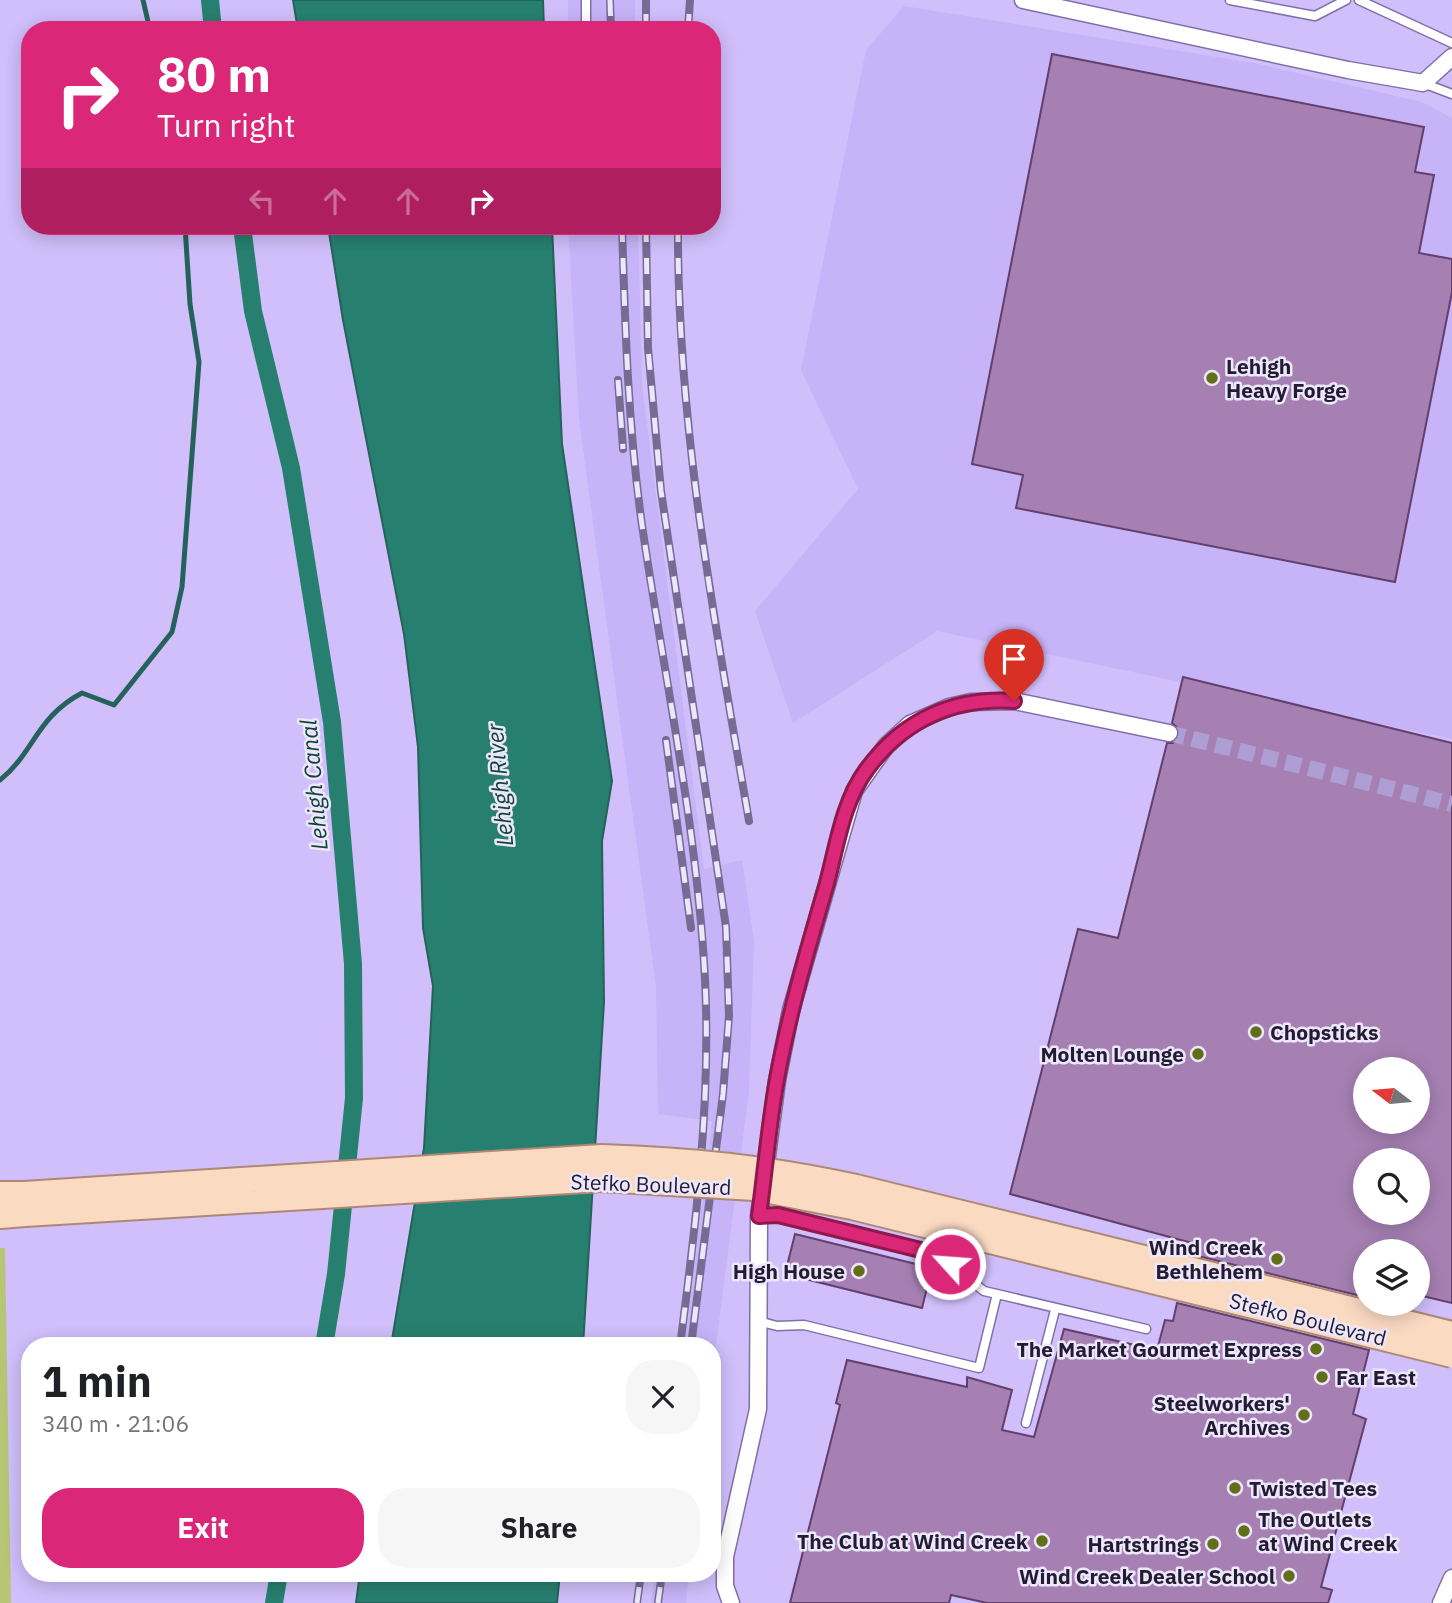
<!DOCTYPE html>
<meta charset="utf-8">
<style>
body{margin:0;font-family:"IBM Plex Sans",sans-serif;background:#f6f6f6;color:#202124;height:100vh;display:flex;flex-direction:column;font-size:26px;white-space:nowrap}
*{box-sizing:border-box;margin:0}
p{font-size:23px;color:#757577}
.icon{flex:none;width:38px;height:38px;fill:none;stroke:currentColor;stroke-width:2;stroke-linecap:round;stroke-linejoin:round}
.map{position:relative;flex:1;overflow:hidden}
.details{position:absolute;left:21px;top:1337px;width:700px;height:245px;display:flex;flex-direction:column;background:#fff;border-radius:28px;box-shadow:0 4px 18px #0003}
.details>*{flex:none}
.guide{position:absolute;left:21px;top:21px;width:700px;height:214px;border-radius:28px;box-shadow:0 4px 18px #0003;background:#db2777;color:#fff;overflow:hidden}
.needle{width:46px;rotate:286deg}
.tools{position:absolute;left:1353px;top:1057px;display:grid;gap:14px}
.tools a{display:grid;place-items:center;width:77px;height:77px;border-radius:50%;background:#fff;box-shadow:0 4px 18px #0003;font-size:35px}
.pin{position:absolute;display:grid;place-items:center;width:60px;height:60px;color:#fff;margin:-72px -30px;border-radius:50% 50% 50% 0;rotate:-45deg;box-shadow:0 0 7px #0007}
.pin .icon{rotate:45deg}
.me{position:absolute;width:77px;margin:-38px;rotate:296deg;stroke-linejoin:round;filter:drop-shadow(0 0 5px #0008)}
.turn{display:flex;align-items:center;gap:24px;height:147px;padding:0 21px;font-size:32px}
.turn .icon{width:91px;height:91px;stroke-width:2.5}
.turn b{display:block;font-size:49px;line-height:60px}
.lanes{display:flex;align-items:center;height:66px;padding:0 21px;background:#0003;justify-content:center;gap:35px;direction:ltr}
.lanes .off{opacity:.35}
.round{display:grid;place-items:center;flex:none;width:74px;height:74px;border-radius:28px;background:#f6f6f6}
.head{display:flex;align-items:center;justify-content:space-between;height:119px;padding:0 21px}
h1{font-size:42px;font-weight:700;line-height:52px}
.cta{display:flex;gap:14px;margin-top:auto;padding:14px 21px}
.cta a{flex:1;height:80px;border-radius:28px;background:#db2777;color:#fff;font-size:28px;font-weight:700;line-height:80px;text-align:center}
.cta a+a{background:#f6f6f6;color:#202124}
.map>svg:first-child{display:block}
</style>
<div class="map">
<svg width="1452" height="1603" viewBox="0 0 1452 1603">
<rect width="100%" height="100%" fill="#d0bffb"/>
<path fill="#c7b3f7" d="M568,0h67v30h-67z
M904,6l350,57 168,39 30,16v621l-515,-108 -144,92 -38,-112 103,-122 -57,-119 65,-320z
M568,226h70l4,159 62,484 38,-9 12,81 -5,150 -37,285v-30h-27l27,-225 -54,-7 -2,-127 -77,-568z
M655,1573h34l-3,30h-35z"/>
<path fill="#b7c675" d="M0,1248h5l6,355h-11z"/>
<path fill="#27806f" stroke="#26625c" stroke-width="2" d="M293,0h250l1,30h-246z
M328,226h224l10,218 50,337 -10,60 2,161 -21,344h-192l33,-198 9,-162 -10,-58 -5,-181 -14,-113 -61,-314z
M360,1573h200l-3,30h-201z"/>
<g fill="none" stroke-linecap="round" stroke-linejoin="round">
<path stroke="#26625c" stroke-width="5" d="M143,0l7,30
M0,780c34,-27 36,-63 82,-87l32,12 58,-73 10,-45 17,-225 -9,-58 -5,-78"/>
<path stroke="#27806f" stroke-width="18" d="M210,0l3,30
M242,226l11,85 38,157 41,254 21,242 1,134 -18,176 -12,72
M274,1603l5,-30"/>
</g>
<path fill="#a680b3" stroke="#623f6d" stroke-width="2" fill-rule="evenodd" d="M1052,54l372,73 -9,45 19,3 -15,78 33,6v33l-57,290 -379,-74 7,-33 -51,-11z
M1183,677l269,66v560l-34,-8v-44h-53v46l-175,-43 2,-11 -182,-49 68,-265 40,9 49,-195h6l6,-7v-7l-7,-6zM1365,1069h53v53h-53zM1365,1160h53v53h-53z
M795,1234l137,34 -10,40 -137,-34z
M1177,1303l192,47 -16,64 13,5 -45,168 11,3 -4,13h-341l-36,-8 -2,8h-159l50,-198 -4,-2 11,-43 120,27v-10l45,13 -10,40 32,7 30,-108 93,21 8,-30 8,1z"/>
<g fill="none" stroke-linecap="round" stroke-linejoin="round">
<path stroke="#ad9ed3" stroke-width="16" stroke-dasharray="16 8" stroke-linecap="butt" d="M1169,733l283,71"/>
<defs>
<path id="lane" d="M1230,0l85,16 31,-16
M1359,0l93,43
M586,30v-30
M1423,83l29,11
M759,1216l19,-1 159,39 47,37 162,38
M758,1321l19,5 27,-1 175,43 18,-74
M1026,1423l29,-113"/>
<path id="street" d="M1023,0l325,70 75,13 29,-26
M731,1603l-6,-17v-29l33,-148 1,-193 18,-135 14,-71 63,-219 32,-45 24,-22 39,-17 22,-5 43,-1 155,32
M1441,1603l11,-25"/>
<path id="primary" d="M0,1194h24
M0,1216l25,-2"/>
</defs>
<use href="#lane" stroke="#8070a8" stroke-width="11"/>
<use href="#street" stroke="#8070a8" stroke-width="19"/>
<use href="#primary" stroke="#ae8875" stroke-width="28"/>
<use href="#lane" stroke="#fff" stroke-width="8"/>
<use href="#street" stroke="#fff" stroke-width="16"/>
<use href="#primary" stroke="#fbdac2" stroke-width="24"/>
<defs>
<path id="rail" d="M610,0l1,30
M646,30v-30
M688,30l2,-30
M622,226c3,100 6,200 20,299 22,151 55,301 63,454 6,123 -9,245 -25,367
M646,226l2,122 13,143 65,436 3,89 -6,78 -32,252
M678,226c-1,201 37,397 71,595
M618,380l5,69
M666,740l25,188
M637,1603l4,-30
M658,1603l4,-30"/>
</defs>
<use href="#rail" stroke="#776b94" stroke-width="8"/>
<use href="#rail" stroke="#ece7fa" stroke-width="5" stroke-dasharray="16" stroke-linecap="butt"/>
<defs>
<path id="primary-bridge" d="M24,1194l578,-37c90,3 166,11 254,30l596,147
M25,1214l577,-35 152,9 98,19 600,148"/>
</defs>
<use href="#primary-bridge" stroke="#ae8875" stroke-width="28" stroke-linecap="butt"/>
<use href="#primary-bridge" stroke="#fbdac2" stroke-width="24"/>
</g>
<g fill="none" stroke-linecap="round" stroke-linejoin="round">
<defs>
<path id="route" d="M950,1264l-13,-10 -159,-39 -19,1c6,-45 10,-92 18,-137 12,-66 31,-131 50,-196 10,-38 16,-82 40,-114 36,-49 87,-72 147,-68"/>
</defs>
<use href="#route" stroke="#8e194d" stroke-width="18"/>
<use href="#route" stroke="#db2777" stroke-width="12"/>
</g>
<g fill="#626e18" stroke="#ece7fa" stroke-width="2.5">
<circle cx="1212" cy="378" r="7"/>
<circle cx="1256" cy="1032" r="7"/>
<circle cx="1198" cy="1054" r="7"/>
<circle cx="1277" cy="1259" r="7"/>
<circle cx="859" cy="1271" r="7"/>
<circle cx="1316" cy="1349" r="7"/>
<circle cx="1322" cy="1377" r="7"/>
<circle cx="1304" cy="1415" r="7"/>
<circle cx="1235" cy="1488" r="7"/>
<circle cx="1244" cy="1531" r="7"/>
<circle cx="1042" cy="1541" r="7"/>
<circle cx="1213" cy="1544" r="7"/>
<circle cx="1289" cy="1576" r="7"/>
</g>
<g text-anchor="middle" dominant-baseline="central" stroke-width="5" stroke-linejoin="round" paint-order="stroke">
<g font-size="21" font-weight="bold" fill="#221b31" stroke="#ece7fa" text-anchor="end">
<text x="1226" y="366" text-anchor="start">Lehigh<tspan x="1226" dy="24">Heavy Forge</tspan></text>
<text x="1270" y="1032" text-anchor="start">Chopsticks</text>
<text x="1184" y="1054">Molten Lounge</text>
<text x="1263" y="1247">Wind Creek<tspan x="1263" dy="24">Bethlehem</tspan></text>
<text x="845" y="1271">High House</text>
<text x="1302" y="1349">The Market Gourmet Express</text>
<text x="1336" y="1377" text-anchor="start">Far East</text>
<text x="1290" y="1403">Steelworkers'<tspan x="1290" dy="24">Archives</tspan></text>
<text x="1249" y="1488" text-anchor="start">Twisted Tees</text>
<text x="1258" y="1519" text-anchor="start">The Outlets<tspan x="1258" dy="24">at Wind Creek</tspan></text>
<text x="1028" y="1541">The Club at Wind Creek</text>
<text x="1199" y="1544">Hartstrings</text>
<text x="1275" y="1576">Wind Creek Dealer School</text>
</g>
<g font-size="21" fill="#221b31" stroke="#ece7fa">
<text transform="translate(651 1184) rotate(2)">Stefko Boulevard</text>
<text transform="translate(1308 1319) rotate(14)">Stefko Boulevard</text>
</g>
<g font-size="23" font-style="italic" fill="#11433a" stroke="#ece7fa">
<text transform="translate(313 785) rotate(-95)">Lehigh Canal</text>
<text transform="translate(499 785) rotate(-95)">Lehigh River</text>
</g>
</g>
</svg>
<div class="tools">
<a><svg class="needle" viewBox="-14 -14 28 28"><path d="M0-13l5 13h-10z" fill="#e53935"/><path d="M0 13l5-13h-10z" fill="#757577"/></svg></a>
<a><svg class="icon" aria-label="search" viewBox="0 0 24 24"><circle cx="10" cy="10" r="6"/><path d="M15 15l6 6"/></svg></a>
<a><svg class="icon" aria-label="layers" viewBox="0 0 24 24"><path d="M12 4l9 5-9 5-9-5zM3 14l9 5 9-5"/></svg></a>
</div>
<div class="pin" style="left:1014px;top:701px;background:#d93025"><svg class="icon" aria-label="arrive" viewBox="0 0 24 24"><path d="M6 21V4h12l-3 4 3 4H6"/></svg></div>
<svg class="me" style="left:950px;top:1264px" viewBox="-20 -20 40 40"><circle r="17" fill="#db2777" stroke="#fff" stroke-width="3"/><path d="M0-11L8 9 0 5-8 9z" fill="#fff"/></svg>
<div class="guide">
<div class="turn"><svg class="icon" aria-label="right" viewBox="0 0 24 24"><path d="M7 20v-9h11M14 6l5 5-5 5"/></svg><div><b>80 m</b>Turn right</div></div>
<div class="lanes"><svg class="icon off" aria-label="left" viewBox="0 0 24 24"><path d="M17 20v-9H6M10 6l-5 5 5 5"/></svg><svg class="icon off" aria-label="ahead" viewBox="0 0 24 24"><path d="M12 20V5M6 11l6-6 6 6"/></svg><svg class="icon off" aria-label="ahead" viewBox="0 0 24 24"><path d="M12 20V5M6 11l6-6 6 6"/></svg><svg class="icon" aria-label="right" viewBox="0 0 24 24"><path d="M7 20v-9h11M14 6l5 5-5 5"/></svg></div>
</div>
<section class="details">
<div class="head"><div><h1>1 min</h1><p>340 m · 21:06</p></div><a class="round"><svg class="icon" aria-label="close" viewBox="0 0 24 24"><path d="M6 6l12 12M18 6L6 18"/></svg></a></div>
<div class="cta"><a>Exit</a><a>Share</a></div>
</section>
</div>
